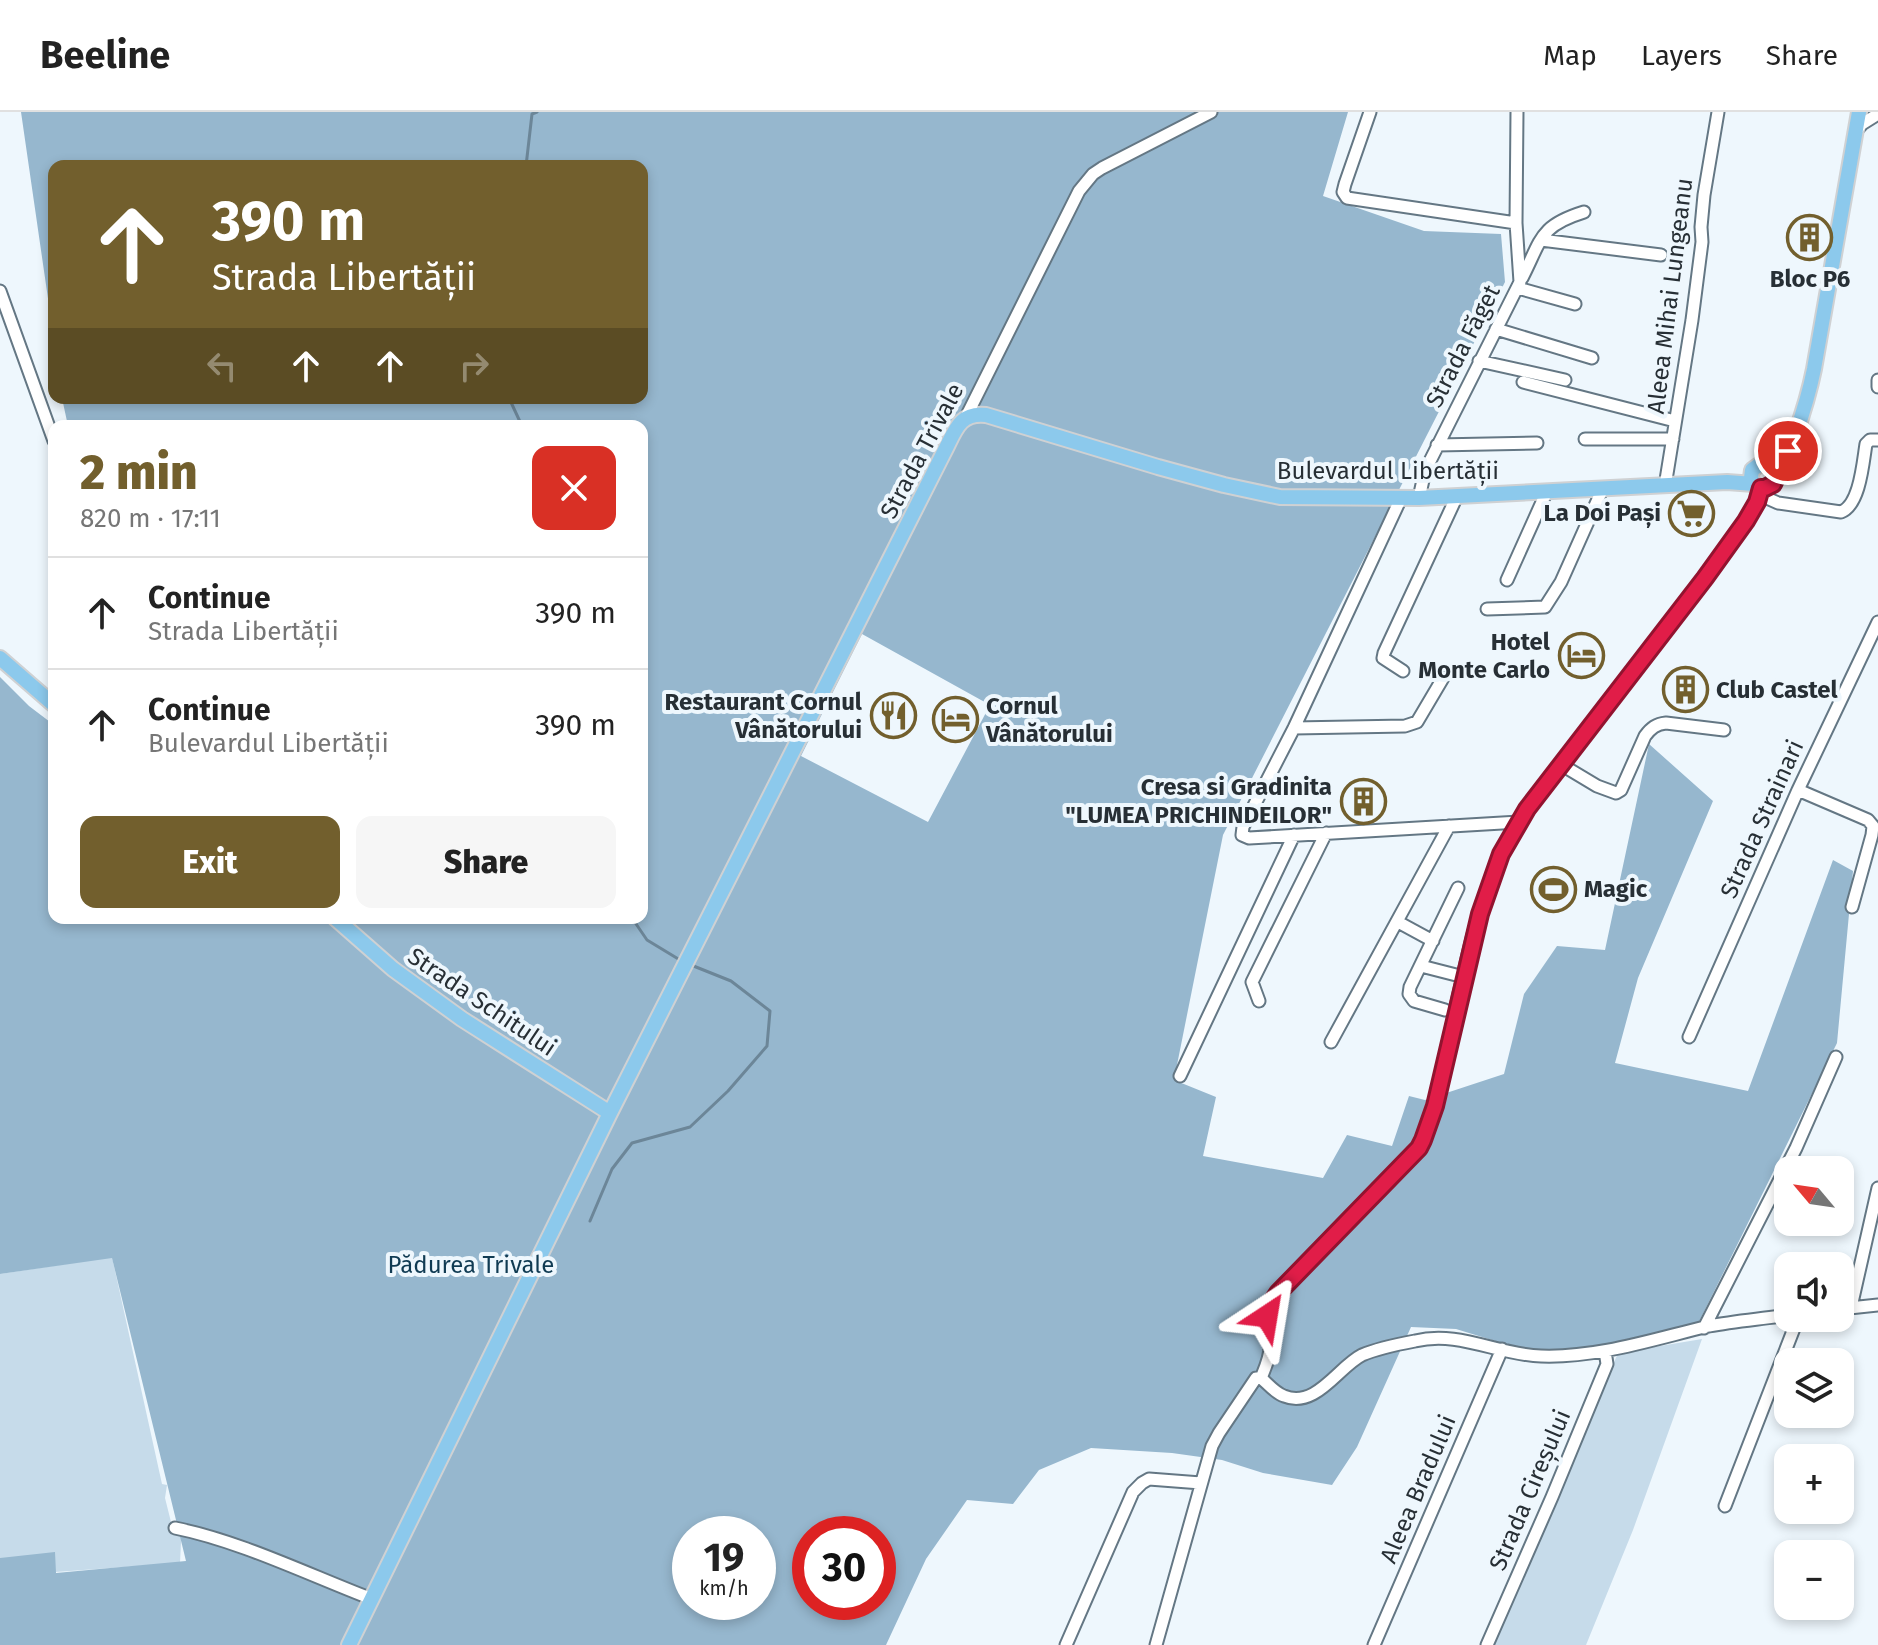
<!DOCTYPE html>
<meta charset="utf-8">
<style>
body{margin:0;font-family:"Fira Sans",sans-serif;background:#f6f6f6;color:#222;height:100vh;display:flex;flex-direction:column;font-size:30px;white-space:nowrap}
*{box-sizing:border-box;margin:0}
p{font-size:26px;color:#767676}
.icon{flex:none;width:44px;height:44px;fill:none;stroke:currentColor;stroke-width:2;stroke-linecap:round;stroke-linejoin:round}
.map{position:relative;flex:1;overflow:hidden}
.details{position:absolute;left:48px;top:308px;width:600px;height:504px;display:flex;flex-direction:column;background:#fff;border-radius:16px;box-shadow:0 4px 12px #0003}
.details>*{flex:none}
.banner{position:absolute;left:48px;top:48px;width:600px;height:244px;border-radius:16px;box-shadow:0 4px 12px #0003;background:#725f2d;color:#fff;overflow:hidden}
.needle{width:52px;rotate:299deg}
.tools{position:absolute;left:1774px;top:1044px;display:grid;gap:16px}
.tools a{display:grid;place-items:center;width:80px;height:80px;border-radius:16px;background:#fff;box-shadow:0 4px 12px #0003;font-size:40px}
.speed{position:absolute;left:672px;top:1404px;display:flex;gap:16px;font-size:40px;font-weight:700;text-align:center}
.speed>*{display:grid;place-content:center;width:104px;height:104px;border-radius:50%;background:#fff;box-shadow:0 4px 12px #0003;line-height:1}
.speed small{font-size:20px;font-weight:400}
.speed .limit{border:12px solid #d22;background:#fff;color:#111}
.pin{position:absolute;display:grid;place-items:center;width:68px;height:68px;color:#fff;margin:-34px;border:4px solid #fff;border-radius:50%;box-shadow:0 2px 8px #0007}
.me{position:absolute;width:88px;margin:-44px;rotate:33deg;stroke-linejoin:round;filter:drop-shadow(0 0 6px #0008)}
.turn{display:flex;align-items:center;gap:28px;height:168px;padding:0 32px;font-size:36px}
.turn .icon{width:104px;height:104px;stroke-width:2.5}
.turn b{display:block;font-size:56px;line-height:68px}
.lanes{display:flex;align-items:center;height:76px;padding:0 32px;background:#0003;justify-content:center;gap:40px;direction:ltr}
.lanes .off{opacity:.35}
.round{display:grid;place-items:center;flex:none;width:84px;height:84px;border-radius:16px;background:#f6f6f6}
.headline{display:flex;align-items:center;justify-content:space-between;height:136px;padding:0 32px}
h1{font-size:48px;font-weight:800;line-height:60px;color:#725f2d}
.cta{display:flex;gap:16px;margin-top:auto;padding:16px 32px}
.cta a{flex:1;height:92px;border-radius:16px;background:#725f2d;color:#fff;font-size:32px;font-weight:800;line-height:92px;text-align:center}
.cta a+a{background:#f6f6f6;color:#222}
ul{padding:0;list-style:none}
li{display:flex;align-items:center;gap:24px;height:112px;padding:0 32px;border-top:2px solid #e0e0e0}
li div{flex:1}
li b{display:block;font-size:30px}
li em{font-style:normal}
header{display:flex;align-items:center;gap:48px;box-sizing:border-box;height:112px;padding:0 40px;background:#fff;border-bottom:2px solid #e0e0e0}
header strong{font-size:38px}
nav{display:flex;gap:44px;margin-inline-start:auto;font-size:28px}
.map>svg:first-child{display:block}
</style>
<header>
<strong>Beeline</strong>
<nav><a>Map</a><a>Layers</a><a>Share</a></nav>
</header>
<div class="map">
<svg width="1878" height="1533" viewBox="0 0 1878 1533">
<rect width="100%" height="100%" fill="#eef7fd"/>
<path fill="#c6dbea" d="M112,1145l50,227 5,1 -2,13 6,24h11l-2,41 -180,13v-302z
M1702,1227l-69,191 -47,115h-92l124,-292z"/>
<path fill="#96b7ce" fill-rule="evenodd" d="M21,0h1327l-25,84 101,35 77,3 4,48 -282,553 -49,245 42,17 -13,59 120,22 24,-43 45,11 17,-50 16,4 79,-26 20,-80 33,-48 48,4 44,-206 64,57 -75,177 -23,85 133,28 85,-231 20,11 -16,172 -139,281 -135,29 -35,-2 -72,-22 -45,-2 -54,120 -25,38 -69,-12 -41,-13 -50,-7 -81,-5 -52,22 -26,34 -46,-4 -41,59 -40,86h-886v-87l55,-6 1,21 130,-12 -74,-303 -112,16v-597l29,29 25,19v193h588v-492h-574l-6,-28h580v-232h-588v174zM862,522l128,71 -62,117 -127,-66zM690,1422h68v68h-68zM810,1422h68v68h-68z"/>
<path fill="#8aabc2" stroke="#6c8698" stroke-width="2" d="M1561,763l6,4 -6,3v4l3,2 -8,8 -2,5h-5l-2,3h-6l-4,-8 7,-10 4,1 3,-4 -2,-5 8,1z"/>
<g fill="none" stroke-linecap="round" stroke-linejoin="round">
<path stroke="#6c8698" stroke-width="3" d="M526,54l6,-52 5,-2
M509,286l13,28
M642,492v13
M632,806l15,22 33,20
M590,1109l22,-52 20,-26 58,-16 38,-36 39,-45 3,-35 -39,-30 -40,-16"/>
<defs>
<path id="minor" d="M1370,0l-25,72 -2,8 4,6 169,25
M1855,20l7,-8 16,-10
M1541,128l120,15
M1522,166c20,-39 17,-52 62,-66
M1518,176l57,16
M0,179l54,150
M1496,217l96,29
M1479,249l86,19
M1878,268v7
M1523,270l152,39
M966,305l113,-226 14,-17 9,-6 109,-56
M1585,327h88
M1437,333l100,-2
M1665,374l27,-166 10,-78 -1,-15 3,-32 14,-83
M1765,376l4,11 9,4 63,9c19,-7 22,-50 25,-68l4,-4h8
M1401,386l-107,230 -51,99 -1,8 7,3 270,-16
M1419,386l6,-27 95,-189 -4,-59 1,-111
M1507,468l40,-89
M1487,497l58,-2 16,-25 42,-94
M1403,559l-20,-13 1,-5 73,-157
M1294,616l111,-2 12,-4 26,-44
M1562,653l35,21 19,7 5,-3 24,-54c6,-8 11,-12 21,-13l58,7
M1798,678l70,30 5,6 -1,9 -20,72
M1398,810l35,19
M1421,854l43,11
M1259,889l-7,-19 74,-149
M1445,898l-31,-9 -5,-7 1,-7 48,-99
M1689,925l109,-247 80,-168
M1331,930l118,-216
M1180,964l114,-241
M1851,1195l27,-119
M1840,1197l38,-4
M1704,1216l92,-180 40,-91
M1261,1266c4,-10 9,-20 9,-31 1,-27 -11,-26 8,-54l129,-132c28,-33 31,-73 40,-114 14,-59 26,-129 50,-184 8,-19 19,-37 30,-54l178,-231 49,-70 7,-20
M1261,1266c7,6 14,15 23,18 32,13 54,-29 78,-41 14,-6 37,-11 53,-14 44,-11 83,14 126,15 57,2 113,-17 168,-30 26,-5 53,-7 79,-11
M1725,1394l73,-188
M175,1416c65,13 134,47 197,71
M1066,1533l67,-153 9,-9 7,-4 52,4
M1156,1533l56,-199 7,-13 37,-55h5
M1374,1533l128,-296
M1487,1533l65,-148 55,-133 -2,-13"/>
<path id="major" d="M1796,321l-22,21 -22,16 -1,8 3,7 11,3c21,-10 44,-94 49,-119l45,-257
M0,546l54,47
M335,806l58,51 69,50 148,94
M349,1533l261,-532 334,-661c11,-21 15,-40 42,-37l172,52 66,18 56,12 139,1 308,-16 27,2"/>
</defs>
<use href="#minor" stroke="#647784" stroke-width="15"/>
<use href="#major" stroke="#cfd1d3" stroke-width="18"/>
<use href="#minor" stroke="#fff" stroke-width="11"/>
<use href="#major" stroke="#8cc9ec" stroke-width="14"/>
</g>
<g fill="none" stroke-linecap="round" stroke-linejoin="round">
<defs>
<path id="route" d="M1267,1204l3,-11 8,-12 141,-145 4,-8 12,-34 45,-192 21,-60 26,-45 178,-231 41,-57 11,-19 4,-14h4l8,-4 15,-33"/>
</defs>
<use href="#route" stroke="#92132f" stroke-width="20"/>
<use href="#route" stroke="#e11d48" stroke-width="14"/>
</g>
<defs>
<symbol id="building-ring" viewBox="-11 -11 22 22"><circle r="9.5" fill="#eef7fd" stroke="#725f2d" stroke-width="1.5"/><path d="M-4-6H4V6H1V3H-1V6H-4ZM-2.5-4.3h1.7v1.8h-1.7ZM.8-4.3h1.7v1.8H.8ZM-2.5-1h1.7V.8h-1.7ZM.8-1h1.7V.8H.8Z" fill="#725f2d"/></symbol>
<symbol id="supermarket-ring" viewBox="-11 -11 22 22"><circle r="9.5" fill="#eef7fd" stroke="#725f2d" stroke-width="1.5"/><path d="M-6-5.5h2.5l.6 2H6L4.5 2H-2.5L-4.4-4H-6ZM-1.5 3.2a1.3 1.3 0 1 0 .1 0ZM3 3.2a1.3 1.3 0 1 0 .1 0Z" fill="#725f2d"/></symbol>
<symbol id="hotel-ring" viewBox="-11 -11 22 22"><circle r="9.5" fill="#eef7fd" stroke="#725f2d" stroke-width="1.5"/><path d="M-6-4.5h1.5V1H6V5H4.5V3h-9V5H-6ZM-4 0a1.8 1.8 0 1 1 3.6 0ZM.5 0V-2.5h3Q6-2.5 6 0Z" fill="#725f2d"/></symbol>
<symbol id="restaurant-ring" viewBox="-11 -11 22 22"><circle r="9.5" fill="#eef7fd" stroke="#725f2d" stroke-width="1.5"/><path d="M-5-6h1v4h1v-4h1v4h1v-4h1v5L-1.5 .5V6h-2V.5L-5-1ZM5-6V6H3V1.5H1.5Q1.5-4 5-6Z" fill="#725f2d"/></symbol>
<symbol id="stadium-ring" viewBox="-11 -11 22 22"><circle r="9.5" fill="#eef7fd" stroke="#725f2d" stroke-width="1.5"/><path d="M0-5a6.5 5 0 1 0 0 10a6.5 5 0 1 0 0-10ZM-3.5-1.8h7v3.6h-7Z" fill="#725f2d"/></symbol>
</defs>
<g fill-rule="evenodd">
<use href="#building-ring" x="1784" y="100" width="51" height="51"/>
<use href="#supermarket-ring" x="1666" y="376" width="51" height="51"/>
<use href="#hotel-ring" x="1556" y="518" width="51" height="51"/>
<use href="#building-ring" x="1660" y="552" width="51" height="51"/>
<use href="#restaurant-ring" x="868" y="578" width="51" height="51"/>
<use href="#hotel-ring" x="930" y="582" width="51" height="51"/>
<use href="#building-ring" x="1338" y="664" width="51" height="51"/>
<use href="#stadium-ring" x="1528" y="752" width="51" height="51"/>
</g>
<g text-anchor="middle" dominant-baseline="central" stroke-width="8" stroke-linejoin="round" paint-order="stroke">
<g font-size="24" font-weight="bold" fill="#272f35" stroke="#eef7fd" text-anchor="end">
<text x="1810" y="167" text-anchor="middle">Bloc P6</text>
<text x="1661" y="401">La Doi Pași</text>
<text x="1550" y="530">Hotel<tspan x="1550" dy="28">Monte Carlo</tspan></text>
<text x="1716" y="578" text-anchor="start">Club Castel</text>
<text x="862" y="590">Restaurant Cornul<tspan x="862" dy="28">Vânătorului</tspan></text>
<text x="986" y="594" text-anchor="start">Cornul<tspan x="986" dy="28">Vânătorului</tspan></text>
<text x="1332" y="675">Cresa si Gradinita<tspan x="1332" dy="28">"LUMEA PRICHINDEILOR"</tspan></text>
<text x="1584" y="777" text-anchor="start">Magic</text>
</g>
<g font-size="24" fill="#272f35" stroke="#eef7fd">
<text transform="translate(1670 184) rotate(-83)">Aleea Mihai Lungeanu</text>
<text transform="translate(1463 234) rotate(-63)">Strada Făget</text>
<text transform="translate(922 339) rotate(-62)">Strada Trivale</text>
<text x="1388" y="359">Bulevardul Libertății</text>
<text transform="translate(1762 707) rotate(-66)">Strada Strainari</text>
<text transform="translate(482 890) rotate(34)">Strada Schitului</text>
<text transform="translate(1418 1377) rotate(-67)">Aleea Bradului</text>
<text transform="translate(1530 1378) rotate(-67)">Strada Cireșului</text>
</g>
<g font-size="24" fill="#103b53" stroke="#eef7fd">
<text x="471" y="1153">Pădurea Trivale</text>
</g>
</g>
</svg>
<div class="tools">
<a><svg class="needle" viewBox="-14 -14 28 28"><path d="M0-13l5 13h-10z" fill="#e53935"/><path d="M0 13l5-13h-10z" fill="#767676"/></svg></a>
<a><svg class="icon" aria-label="sound" viewBox="0 0 24 24"><path d="M4 9h4l5-4v14l-5-4H4zM17 9q2 3 0 6"/></svg></a>
<a><svg class="icon" aria-label="layers" viewBox="0 0 24 24"><path d="M12 4l9 5-9 5-9-5zM3 14l9 5 9-5"/></svg></a>
<a>+</a>
<a>−</a>
</div>
<div class="speed"><div>19<small>km/h</small></div><div class="limit">30</div></div>
<div class="pin" style="left:1788px;top:339px;background:#d93025"><svg class="icon" aria-label="arrive" viewBox="0 0 24 24"><path d="M6 21V4h12l-3 4 3 4H6"/></svg></div>
<svg class="me" style="left:1267px;top:1204px" viewBox="-20 -20 40 40"><path d="M0-17L14 15 0 8-14 15z" fill="#e11d48" stroke="#fff" stroke-width="4"/></svg>
<div class="banner">
<div class="turn"><svg class="icon" aria-label="ahead" viewBox="0 0 24 24"><path d="M12 20V5M6 11l6-6 6 6"/></svg><div><b>390 m</b>Strada Libertății</div></div>
<div class="lanes"><svg class="icon off" aria-label="left" viewBox="0 0 24 24"><path d="M17 20v-9H6M10 6l-5 5 5 5"/></svg><svg class="icon" aria-label="ahead" viewBox="0 0 24 24"><path d="M12 20V5M6 11l6-6 6 6"/></svg><svg class="icon" aria-label="ahead" viewBox="0 0 24 24"><path d="M12 20V5M6 11l6-6 6 6"/></svg><svg class="icon off" aria-label="right" viewBox="0 0 24 24"><path d="M7 20v-9h11M14 6l5 5-5 5"/></svg></div>
</div>
<section class="details">
<div class="headline"><div><h1>2 min</h1><p>820 m · 17:11</p></div><a class="round" style="background:#d93025;color:#fff"><svg class="icon" aria-label="close" viewBox="0 0 24 24"><path d="M6 6l12 12M18 6L6 18"/></svg></a></div>
<ul>
<li><svg class="icon" aria-label="ahead" viewBox="0 0 24 24"><path d="M12 20V5M6 11l6-6 6 6"/></svg><div><b>Continue</b><p>Strada Libertății</p></div><em>390 m</em></li>
<li><svg class="icon" aria-label="ahead" viewBox="0 0 24 24"><path d="M12 20V5M6 11l6-6 6 6"/></svg><div><b>Continue</b><p>Bulevardul Libertății</p></div><em>390 m</em></li>
</ul>
<div class="cta"><a>Exit</a><a>Share</a></div>
</section>
</div>
